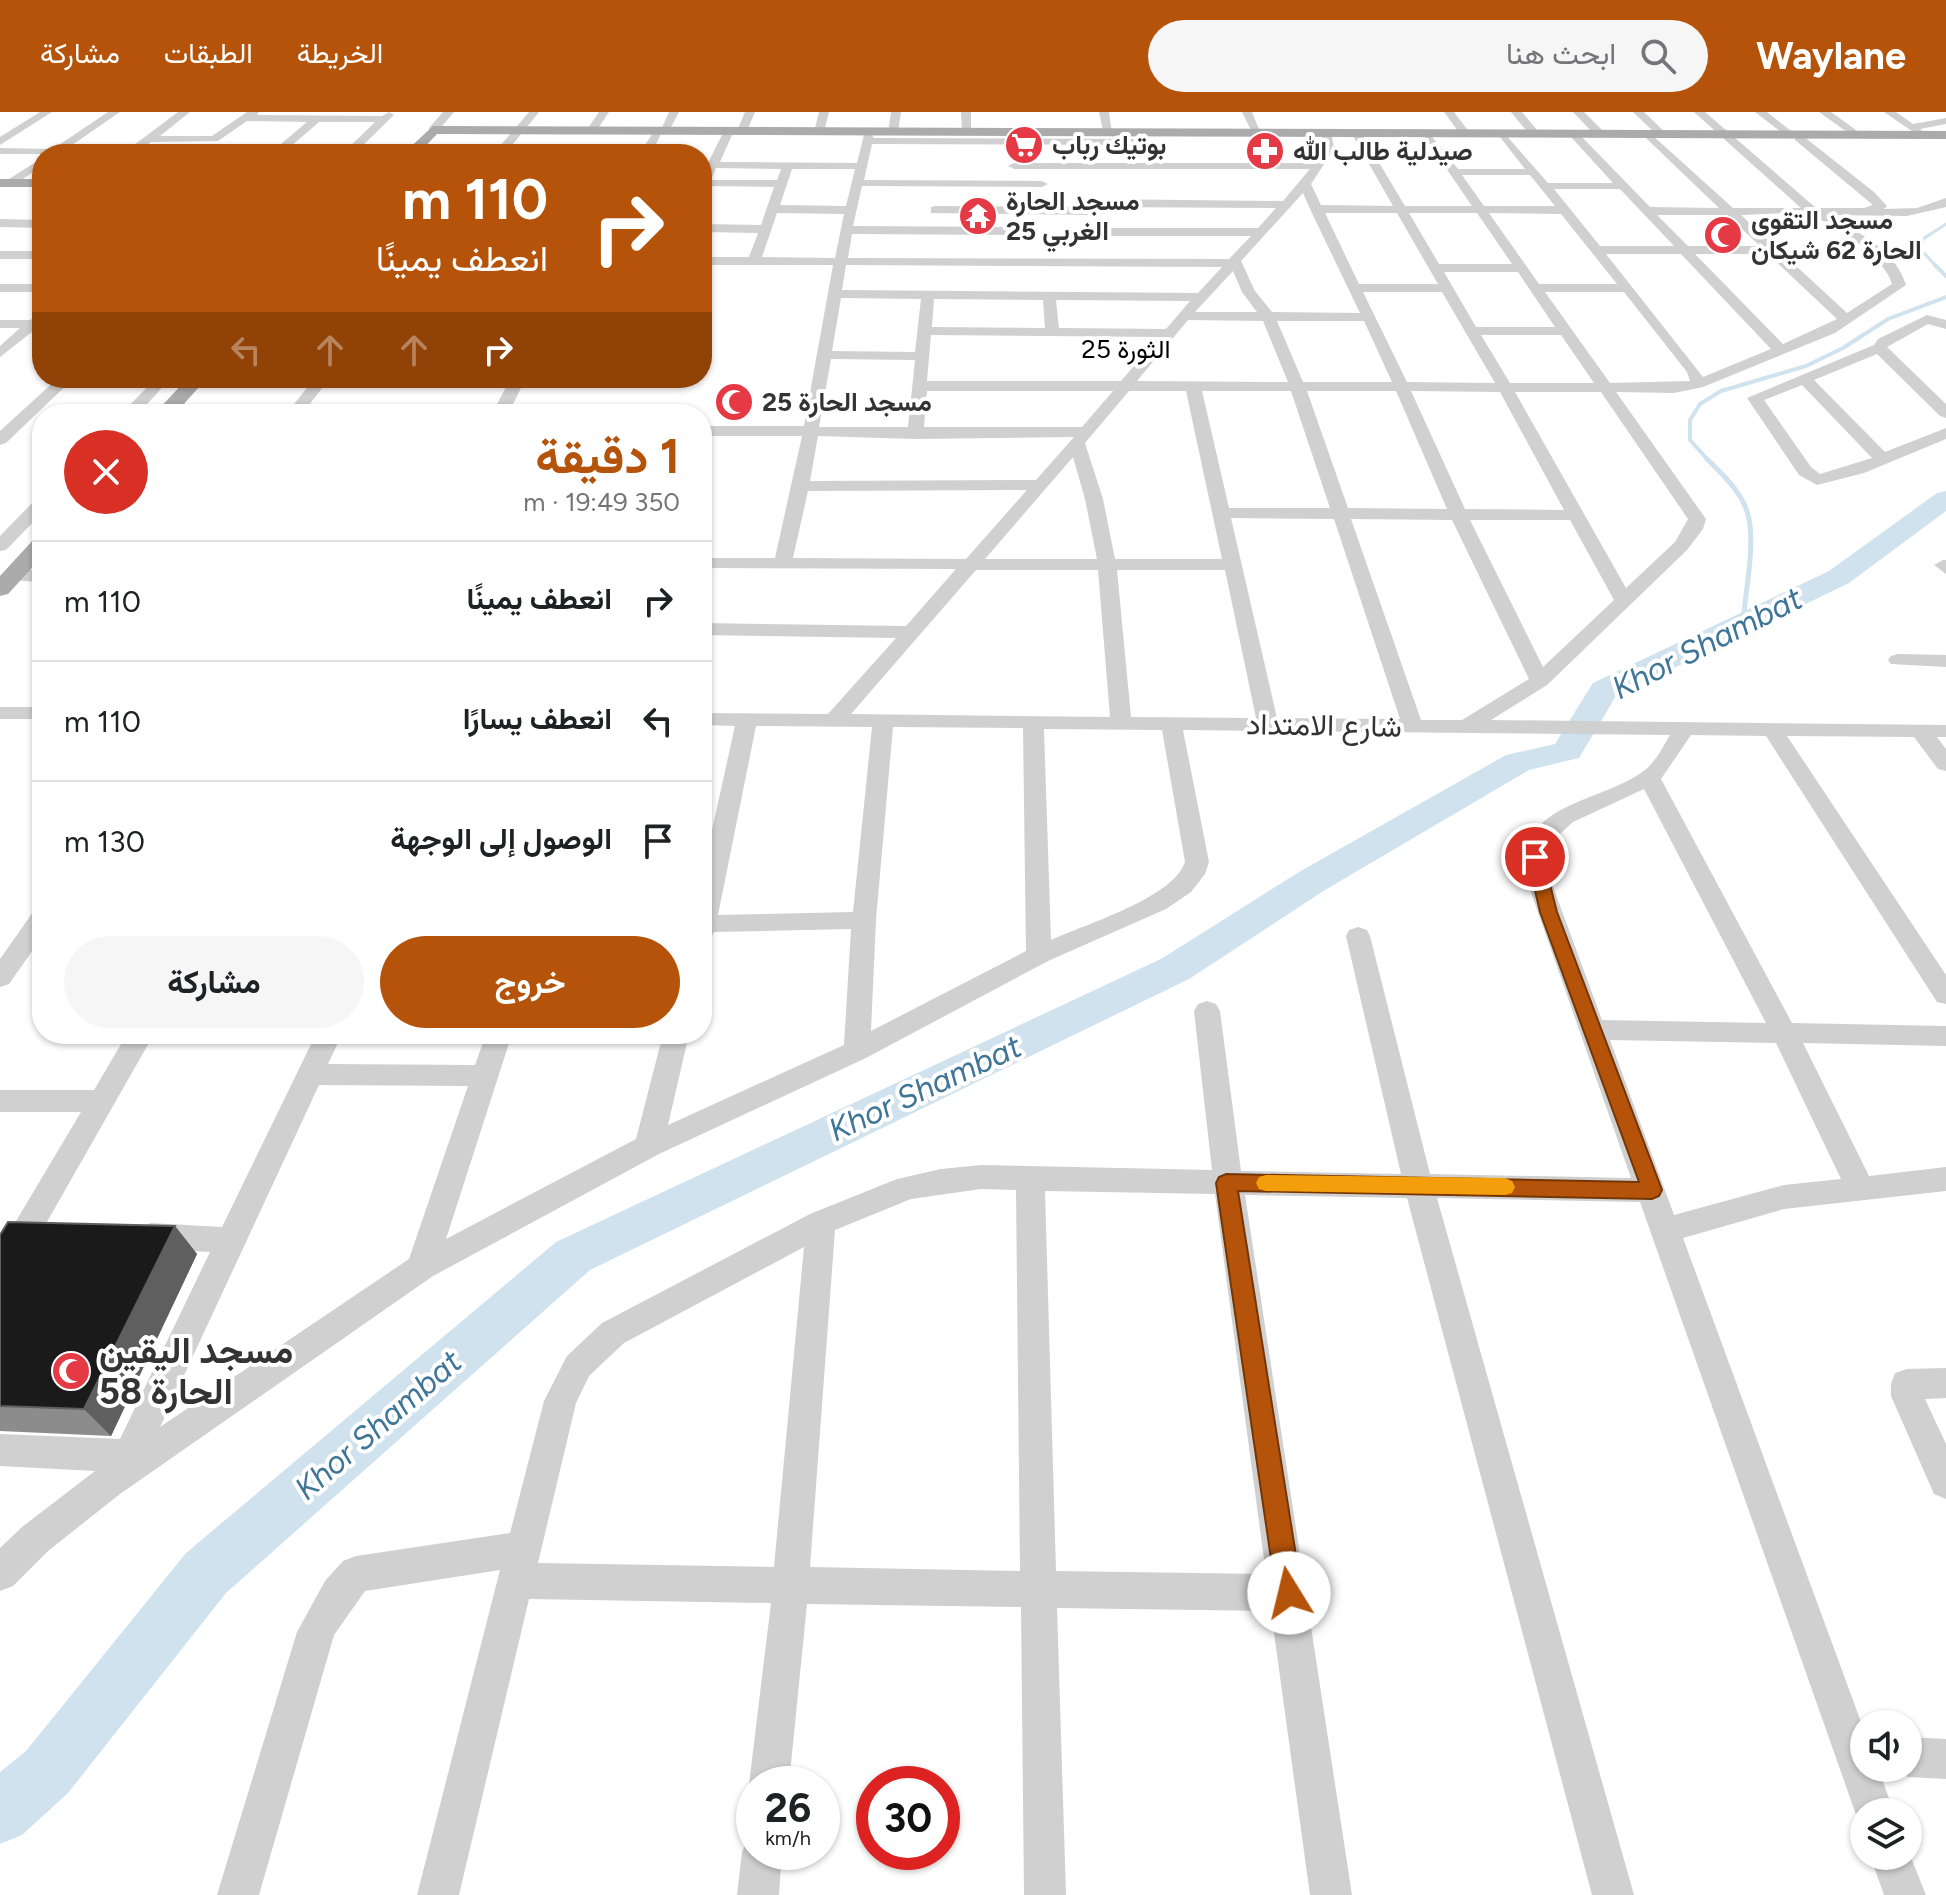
<!DOCTYPE html>
<html lang="ar">
<meta charset="utf-8">
<style>
body{margin:0;font-family:Figtree,Vazirmatn,sans-serif;background:#f6f6f6;color:#202124;direction:rtl;height:100vh;display:flex;flex-direction:column;font-size:30px;white-space:nowrap}
*{box-sizing:border-box;margin:0}
p{font-size:26px;color:#757577}
.icon{flex:none;width:44px;height:44px;fill:none;stroke:currentColor;stroke-width:2;stroke-linecap:round;stroke-linejoin:round}
.map{position:relative;flex:1;overflow:hidden;direction:ltr}
.sheet{position:absolute;left:32px;top:292px;width:680px;height:640px;display:flex;flex-direction:column;background:#fff;border-radius:32px;box-shadow:0 2px 6px #0004;direction:rtl}
.sheet>*{flex:none}
.hud{position:absolute;left:32px;top:32px;width:680px;height:244px;border-radius:32px;box-shadow:0 2px 6px #0004;direction:rtl;background:#b45309;color:#fff;overflow:hidden}
.tools{position:absolute;left:1850px;top:1598px;display:grid;gap:16px}
.tools a{display:grid;place-items:center;width:72px;height:72px;border-radius:50%;background:#fff;box-shadow:0 2px 6px #0004;font-size:40px}
.speed{position:absolute;left:736px;top:1654px;display:flex;gap:16px;font-size:40px;font-weight:700;text-align:center}
.speed>*{display:grid;place-content:center;width:104px;height:104px;border-radius:50%;background:#fff;box-shadow:0 2px 6px #0004;line-height:1}
.speed small{font-size:20px;font-weight:400}
.speed .limit{border:12px solid #d22;background:#fff;color:#111}
.pin{position:absolute;display:grid;place-items:center;width:68px;height:68px;color:#fff;margin:-34px;border:4px solid #fff;border-radius:50%;box-shadow:0 2px 8px #0007}
.me{position:absolute;width:88px;margin:-44px;rotate:351deg;stroke-linejoin:round;filter:drop-shadow(0 0 6px #0008)}
.turn{display:flex;align-items:center;gap:28px;height:168px;padding:0 32px;font-size:36px}
.turn .icon{width:104px;height:104px;stroke-width:2.5}
.turn b{display:block;font-size:56px;line-height:68px}
.lanes{display:flex;align-items:center;height:76px;padding:0 32px;background:#0003;justify-content:center;gap:40px;direction:ltr}
.lanes .off{opacity:.35}
.round{display:grid;place-items:center;flex:none;width:84px;height:84px;border-radius:42px;background:#f6f6f6}
.summary{display:flex;align-items:center;justify-content:space-between;height:136px;padding:0 32px}
h1{font-size:48px;font-weight:700;line-height:60px;color:#b45309}
.primary-button{display:flex;gap:16px;margin-top:auto;padding:16px 32px}
.primary-button a{flex:1;height:92px;border-radius:48px;background:#b45309;color:#fff;font-size:32px;font-weight:700;line-height:92px;text-align:center}
.primary-button a+a{background:#f6f6f6;color:#202124}
ul{padding:0;list-style:none}
li{display:flex;align-items:center;gap:24px;height:120px;padding:0 32px;border-top:2px solid #e0e0e0}
li div{flex:1}
li b{display:block;font-size:30px}
li em{font-style:normal}
header{display:flex;align-items:center;gap:48px;box-sizing:border-box;height:112px;padding:0 40px;background:#b45309;color:#fff}
header strong{font-size:38px}
nav{display:flex;gap:44px;margin-inline-start:auto;font-size:28px}
.search{width:560px;height:72px;background:#f6f6f6;display:flex;align-items:center;gap:20px;box-sizing:border-box;padding:0 28px;border-radius:44px;color:#757577;font-size:30px}
.map>svg:first-child{display:block}
</style>
<header>
<strong>Waylane</strong>
<div class="search"><svg class="icon" aria-label="search" viewBox="0 0 24 24"><circle cx="10" cy="10" r="6"/><path d="M15 15l6 6"/></svg>ابحث هنا</div>
<nav><a>الخريطة</a><a>الطبقات</a><a>مشاركة</a></nav>
</header>
<div class="map">
<svg width="1946" height="1783" viewBox="0 0 1946 1783">
<rect width="100%" height="100%" fill="#fff"/>
<g fill="none" stroke-linecap="round" stroke-linejoin="round">
<path stroke="#cfe2ee" stroke-width="3" d="M1937,155l-15,-16 1,-12 23,-15"/>
<path stroke="#cfe2ee" stroke-width="4" d="M1935,153l11,11
M1709,349l-19,-21v-20l10,-16 21,-13 85,-25 37,-18 45,-29 58,-22"/>
<path stroke="#cfe2ee" stroke-width="5" d="M1707,347c15,15 36,34 41,56 8,29 -3,77 -5,108"/>
<path fill="#cfe2ee" fill-rule="evenodd" d="M1946,379v20l-97,72 -233,113 -37,62 -50,12 -204,120 -136,89 -599,291 -364,323 -158,200 -46,42 -22,9v-72l26,-21 160,-198 370,-311 605,-283 138,-87 207,-117 49,-11 38,-61 236,-112 108,-78z"/>
<path fill="#d0d0d0" fill-rule="evenodd" d="M40,0h12l-52,33v-8z
M108,0h12l-61,42h-59v-6l53,1z
M178,0h12l-30,24h52l35,-24h12l-2,3 125,1 7,-4 5,3 -40,39h-12l33,-32h-56l-37,32h-13l38,-32 -60,-1 -29,20 -67,1 -16,12h-13z
M443,0h11l-17,20h-8v-4z
M529,0h10l-34,42h-12z
M599,0h10l-14,21h-8l-1,-2z
M669,0h10l-11,21 -7,1 -10,20h-12l14,-21 7,-1z
M745,0h10l-8,19 -5,3 -5,-3z
M819,0h10l-5,20 -5,3 -5,-3z
M891,0h10l-3,20 -5,3 -5,-3z
M961,0h10v22l-9,-2z
M1099,0h10l3,22 -9,-2z
M1242,0h10l9,22h-8z
M1444,0h10l16,21 -1,2h-8z
M1511,0h11l16,19v4h-8z
M1573,0h11l19,19v4h-8z
M1633,0h11l23,22 -9,2z
M1694,0h11l111,96h48l9,-3 -78,-65v-4h8l71,56 13,14 -3,3 33,-1 29,-10v9l-39,9 -80,-1c32,18 67,33 79,70l-71,48 -132,54 -29,6 -58,-1 90,127 -3,10 -16,21 -140,135 -56,35 455,5v12h-9l9,12v22l-8,-2 -24,-32 -127,-1 159,239v29l-9,-2 -171,-266 -75,-1 -30,44 131,244 154,3v20l-143,-3 66,133 77,-9v24l-162,18 -101,29 181,492v38h14l16,44h-30v16l-4,-2 -220,-624 -203,-4 197,697h-42l-185,-697 -162,-3 107,700h-42l-39,-284 -214,-3 9,287h-42l-3,-288 -214,-3 -18,180h-35v12l-5,-12 22,-181 -242,-4 -70,296h-42l83,-325 -135,21 -31,44 -75,260h-42l80,-263 28,-51 18,-20 13,-5 154,-23 34,-132 23,-45 35,-33 208,-109 87,-35 44,-10 40,-4 231,5 -18,-159 4,-7 9,-3 9,3 4,7 21,160 160,3 -55,-238 3,-6 9,-3 9,3 3,6 60,238 201,4 -104,-297c-16,-79 72,-76 118,-111 11,-9 18,-23 25,-35l-487,-5 26,132 -4,12 -14,18 -25,17 -118,52 -182,97 -207,96 -226,122 -313,218 -72,57 -35,35 -13,5v-43l22,-21 73,-56 -95,-5v-32l120,5 90,-187 -59,-3 -11,-4 -4,-9 4,-9 11,-4 71,4 94,-193h26l-14,30 147,1 11,-31h26l-66,205 190,-100 27,-105h26l-21,91 176,-80 7,-116 -137,3 -3,5 -9,3v-65l33,-149 -33,-1v-12l126,1 68,-76 -194,-3v-12l204,3 50,-57 -254,-1v-10h73l27,-122h-100v-10h102l29,-161h-131v-8h47l9,-24 -56,-1v-8l59,1 13,-38 -72,-1v-11l21,-42 9,2 -12,27 137,1 7,-28 5,-3 5,6 274,1 5,3 -5,3 -276,-1 -8,36 178,1 6,3 -6,3 -180,-1 -9,40 161,1 6,4 -6,4 -162,-1 -4,24 381,1 22,-23h-154l-6,-4 6,-4h161l18,-20 -182,-1 -6,-4 6,-4 189,2 27,-32h-296l-6,-3 6,-3h301l9,-14 -2,-13 5,-3 5,3 2,13 -23,35 10,21 72,1 -40,-70 5,-3 5,3 42,70h67l-48,-70 5,-3 29,36h67l-25,-32 5,-3 43,49h65l-42,-46 9,-2 70,72 69,1 -72,-69 -1,-2 5,-3 82,74h68zM716,56l65,1 -4,11h-66zM792,57h63l-9,37 -66,-1zM1462,63h68l25,31h-71zM1554,77h66l54,57h-74zM1303,81l7,16 50,104 -88,-1 -17,-21 -14,-30zM777,101l67,1 -9,44 -73,-1zM1325,101h72l41,71h-79zM1409,101h68l35,51h-73zM1489,101l72,1 56,70h-78zM1657,103h70l33,31h-72zM1741,103c18,0 55,-5 70,1 26,9 73,41 81,68l-45,29zM1606,142h75l90,95 -68,28zM1695,142h73l69,65 -54,25zM846,153l376,2 -24,26 -356,-3zM1233,159l9,21 15,20h-62zM1444,160h74l37,55h-79zM1363,180h79l53,91 -88,-1zM1545,180h79l63,80 3,9 -80,2zM841,186l80,1 -6,53 -83,-1zM934,187l109,1 2,28 -113,-1zM1056,188l134,1 -24,28 -107,-1zM1188,208l75,1 25,61 -151,-1zM1277,209h87l28,61h-89zM931,223l228,2 -38,44h-194zM1481,223h80l33,48h-84zM831,247l84,1 -7,67h-89zM927,279h186l-31,36h-158zM1129,279h57l36,168h-107l-12,-60 -18,-56zM1202,279h89l39,117h-101zM1307,279h89l51,118 -99,-1zM1411,279l89,1 64,118 -99,-1zM1515,280h86l87,127 -13,23 -49,46zM818,324l97,3 159,-2 -38,43 -226,1zM1073,345l12,42 12,60h-112zM1027,378l-61,69 -173,-1 15,-67zM1231,406l103,1 66,200 -123,-1zM1351,407l101,1 77,159 -67,41h-41zM1470,408h100l44,80 -71,67zM976,458h122l12,147 -259,-3zM1117,458h108l31,148 -125,-1zM756,614l116,1 -19,185 -135,3zM893,615l130,1 3,223 -155,80 5,-111zM1044,617l118,1 23,132c-12,36 -99,62 -134,78zM1644,677l122,234 -164,-3 -51,-139 -4,-25 4,-14 22,-20zM1610,928l166,3 65,136 -57,6 -110,30zM319,973l149,1 -59,173 -249,168zM981,1077l35,1 4,381 -210,-4 25,-337 76,-31zM1045,1079l170,3 51,380 -210,-3zM804,1135l-30,320 -236,-4 38,-160 13,-27 35,-33z
M1755,0h12l28,22 -9,2z
M1819,0h12l32,23 -9,2z
M1884,0h12l17,12 33,-6v6l-26,5 7,6 -5,3z
M42,46v8l-28,19h-8v-4z
M935,94l160,1 6,4 -6,4 -164,-2v-6z
M0,107l42,1v8l-42,-1z
M0,139h42v8h-42z
M0,172h42v8h-42z
M42,201v11l-42,33v-11l20,-18h-20v-8h30z
M1927,203l19,5v9l-18,-5 -41,23 59,57v14l-6,-2 -63,-62 -63,26 71,72 61,-24v11l-82,34 -47,12 -18,-10 -52,-77 127,-53 4,-6zM1802,273l70,73 -52,16 -9,-7 -47,-67z
M58,266h16l-68,65 -6,2v-14z
M156,266h15l-33,36h-17z
M315,266h15l-28,36h-16z
M412,266h114l-18,36h-16l14,-27h-83l-10,-3z
M42,386v15l-36,37 -6,1v-15l36,-37z
M1943,448h3v14l-12,-9z
M13,458h29v12l-36,-2 -2,-4z
M1898,542l48,1v12l-55,-3 -3,-4 3,-4z
M0,595h42v12h-42z
M42,798v27l-33,47 -9,3v-28l33,-47z
M127,922h27l-143,251 -11,4v-41l81,-136h-81v-22h94z
M1946,1256v30l-21,1 21,45v55l-12,-5 -43,-98v-12l4,-11 12,-4z
M1908,1625l38,2v40l-38,-2 -14,-6 -1,-3h15z
M754,1723v17h28l-3,43h-42l5,-43 6,-14z
M1908,1738l18,45h-42l-14,-39h38z"/>
<path fill="#ababab" fill-rule="evenodd" d="M433,14l1513,5v8l-1509,-5 -19,20h-15z
M0,67h42v8h-42z
M188,266h19l-32,36h-21z
M42,425v20l-34,37 -8,2v-20l34,-37z"/>
</g>
<path fill="#8c8c8c" d="M175,1114l22,28 -86,182 -111,-5v-196z"/>
<path fill="#5f5f5f" d="M175,1114l22,28 -86,182 -27,-27z"/>
<path fill="#1a1a1a" stroke="#5f5f5f" stroke-width="2" d="M8,1110l167,4 -91,183 -84,-3v-171z"/>
<path fill="#b45309" stroke="#753606" stroke-width="2" d="M1535,739l8,6 14,55 105,278 -3,6 -7,3 -414,-8 64,402 -4,9 -9,4 -9,-4 -4,-9 -60,-410 3,-6 7,-3 413,8 -99,-270 -13,-55z"/>
<path fill="#f59e0b" d="M1266,1063l239,3 7,3 3,6 -3,6 -7,2 -239,-4 -7,-2 -3,-6 3,-6z"/>
<defs>
<symbol id="supermarket-disc" viewBox="-11 -11 22 22"><circle r="9.5" fill="#e63946" stroke="#fff"/><path d="M-6-5.5h2.5l.6 2H6L4.5 2H-2.5L-4.4-4H-6ZM-1.5 3.2a1.3 1.3 0 1 0 .1 0ZM3 3.2a1.3 1.3 0 1 0 .1 0Z" fill="#fff"/></symbol>
<symbol id="pharmacy-disc" viewBox="-11 -11 22 22"><circle r="9.5" fill="#e63946" stroke="#fff"/><path d="M-2-6h4v4h4v4h-4v4h-4v-4h-4v-4h4Z" fill="#fff"/></symbol>
<symbol id="temple-disc" viewBox="-11 -11 22 22"><circle r="9.5" fill="#e63946" stroke="#fff"/><path d="M0-6L5-2H3V0L6.5 2.5H4V6H1.5V3h-3V6H-4V2.5H-6.5L-3 0V-2H-5Z" fill="#fff"/></symbol>
<symbol id="mosque-disc" viewBox="-11 -11 22 22"><circle r="9.5" fill="#e63946" stroke="#fff"/><path d="M3.5-4.9A6 6 0 1 0 3.5 4.9A5 5 0 1 1 3.5-4.9Z" fill="#fff"/></symbol>
</defs>
<g fill-rule="evenodd">
<use href="#supermarket-disc" x="1002" y="11" width="44" height="44"/>
<use href="#pharmacy-disc" x="1243" y="17" width="44" height="44"/>
<use href="#temple-disc" x="956" y="82" width="44" height="44"/>
<use href="#mosque-disc" x="1701" y="101" width="44" height="44"/>
<use href="#mosque-disc" x="712" y="268" width="44" height="44"/>
<use href="#mosque-disc" x="49" y="1237" width="44" height="44"/>
</g>
<g text-anchor="middle" dominant-baseline="central" stroke-width="8" stroke-linejoin="round" paint-order="stroke">
<g font-size="26" font-weight="bold" fill="#333" stroke="#fff" text-anchor="start">
<text x="1052" y="33">بوتيك رباب</text>
<text x="1293" y="39">صيدلية طالب الله</text>
<text x="1006" y="89">مسجد الحارة<tspan x="1006" dy="30">25 الغربي</tspan></text>
<text x="1751" y="108">مسجد التقوى<tspan x="1751" dy="30">الحارة 62 شيكان</tspan></text>
<text x="762" y="290">مسجد الحارة 25</text>
</g>
<g font-size="26" fill="#000" stroke="#fff">
<text x="1126" y="237">الثورة 25</text>
</g>
<g font-size="30" fill="#333" stroke="#fff">
<text transform="translate(1324 613) rotate(1)">شارع الامتداد</text>
</g>
<g font-size="32" font-style="italic" fill="#3f7597" stroke="#fff">
<text transform="translate(1707 531) rotate(-27)">Khor Shambat</text>
<text transform="translate(925 976) rotate(-25)">Khor Shambat</text>
<text transform="translate(378 1313) rotate(-41)">Khor Shambat</text>
</g>
<g font-size="36" font-weight="bold" fill="#333" stroke="#fff" text-anchor="start">
<text x="99" y="1238">مسجد اليقين<tspan x="99" dy="41">الحارة 58</tspan></text>
</g>
</g>
</svg>
<div class="tools">
<a><svg class="icon" aria-label="sound" viewBox="0 0 24 24"><path d="M4 9h4l5-4v14l-5-4H4zM17 9q2 3 0 6"/></svg></a>
<a><svg class="icon" aria-label="layers" viewBox="0 0 24 24"><path d="M12 4l9 5-9 5-9-5zM3 14l9 5 9-5"/></svg></a>
</div>
<div class="speed"><div>26<small>km/h</small></div><div class="limit">30</div></div>
<div class="pin" style="left:1535px;top:745px;background:#d93025"><svg class="icon" aria-label="arrive" viewBox="0 0 24 24"><path d="M6 21V4h12l-3 4 3 4H6"/></svg></div>
<svg class="me" style="left:1289px;top:1481px" viewBox="-20 -20 40 40"><circle r="19" fill="#fff"/><path d="M0-13L10 11 0 6-10 11z" fill="#b45309"/></svg>
<div class="hud">
<div class="turn"><svg class="icon" aria-label="right" viewBox="0 0 24 24"><path d="M7 20v-9h11M14 6l5 5-5 5"/></svg><div><b>110 m</b>انعطف يمينًا</div></div>
<div class="lanes"><svg class="icon off" aria-label="left" viewBox="0 0 24 24"><path d="M17 20v-9H6M10 6l-5 5 5 5"/></svg><svg class="icon off" aria-label="ahead" viewBox="0 0 24 24"><path d="M12 20V5M6 11l6-6 6 6"/></svg><svg class="icon off" aria-label="ahead" viewBox="0 0 24 24"><path d="M12 20V5M6 11l6-6 6 6"/></svg><svg class="icon" aria-label="right" viewBox="0 0 24 24"><path d="M7 20v-9h11M14 6l5 5-5 5"/></svg></div>
</div>
<section class="sheet">
<div class="summary"><div><h1>1 دقيقة</h1><p>350 m · 19:49</p></div><a class="round" style="background:#d93025;color:#fff"><svg class="icon" aria-label="close" viewBox="0 0 24 24"><path d="M6 6l12 12M18 6L6 18"/></svg></a></div>
<ul>
<li><svg class="icon" aria-label="right" viewBox="0 0 24 24"><path d="M7 20v-9h11M14 6l5 5-5 5"/></svg><div><b>انعطف يمينًا</b></div><em>110 m</em></li>
<li><svg class="icon" aria-label="left" viewBox="0 0 24 24"><path d="M17 20v-9H6M10 6l-5 5 5 5"/></svg><div><b>انعطف يسارًا</b></div><em>110 m</em></li>
<li><svg class="icon" aria-label="arrive" viewBox="0 0 24 24"><path d="M6 21V4h12l-3 4 3 4H6"/></svg><div><b>الوصول إلى الوجهة</b></div><em>130 m</em></li>
</ul>
<div class="primary-button"><a>خروج</a><a>مشاركة</a></div>
</section>
</div>
